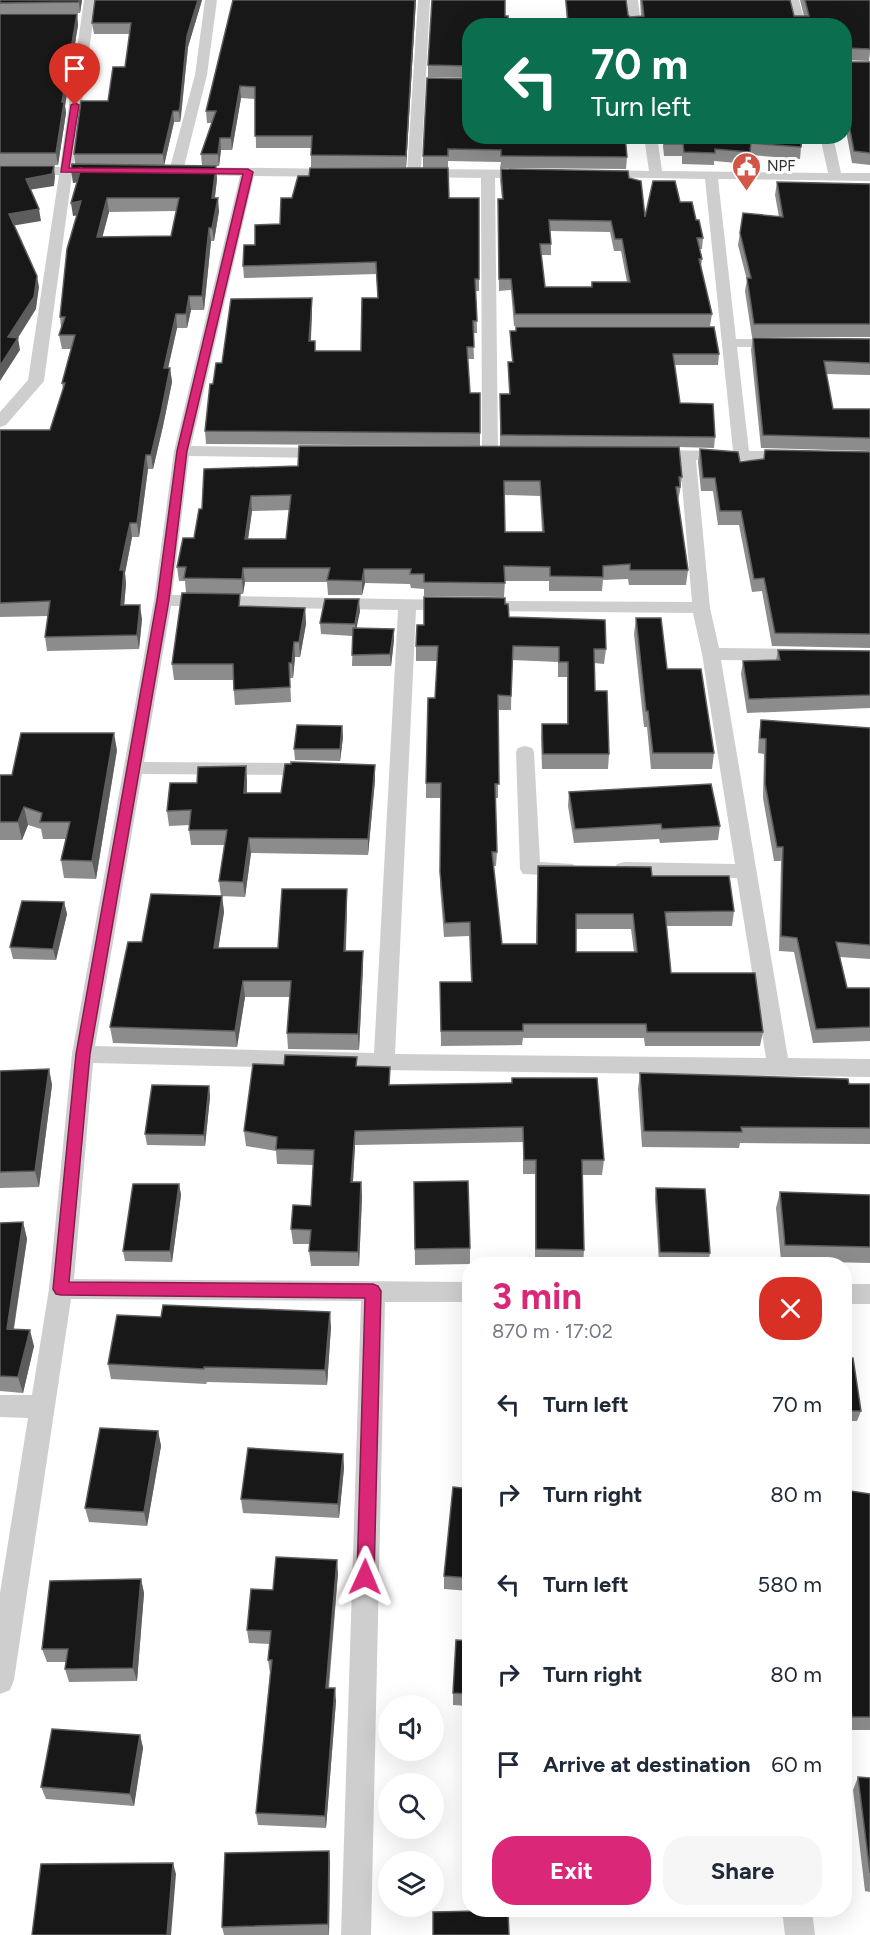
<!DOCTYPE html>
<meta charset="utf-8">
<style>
body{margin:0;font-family:Figtree,sans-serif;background:#f6f6f7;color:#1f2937;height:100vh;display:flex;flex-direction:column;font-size:22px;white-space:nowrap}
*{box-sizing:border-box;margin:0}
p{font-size:20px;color:#747a83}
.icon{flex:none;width:33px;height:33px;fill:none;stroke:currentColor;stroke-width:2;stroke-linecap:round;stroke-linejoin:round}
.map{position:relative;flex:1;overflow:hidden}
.side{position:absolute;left:462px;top:1257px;width:390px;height:660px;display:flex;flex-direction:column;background:#fff;border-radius:24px;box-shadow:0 6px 24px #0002}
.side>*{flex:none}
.top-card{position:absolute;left:462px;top:18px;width:390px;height:126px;border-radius:24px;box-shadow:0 6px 24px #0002;background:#0b6e4f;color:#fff;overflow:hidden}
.controls{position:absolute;left:378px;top:1695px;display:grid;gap:12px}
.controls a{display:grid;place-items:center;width:66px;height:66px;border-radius:50%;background:#fff;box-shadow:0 6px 24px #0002;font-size:30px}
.pin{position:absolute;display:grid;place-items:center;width:51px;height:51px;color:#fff;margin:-62px -26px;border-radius:50% 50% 50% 0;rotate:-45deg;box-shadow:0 0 6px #0007}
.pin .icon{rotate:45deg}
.me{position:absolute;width:66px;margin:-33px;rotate:1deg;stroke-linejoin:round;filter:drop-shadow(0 0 4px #0008)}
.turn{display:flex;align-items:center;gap:21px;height:126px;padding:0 30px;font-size:27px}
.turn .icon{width:78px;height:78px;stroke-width:2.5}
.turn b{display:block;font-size:42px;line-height:51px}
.round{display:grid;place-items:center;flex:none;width:63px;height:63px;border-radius:24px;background:#f6f6f7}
.summary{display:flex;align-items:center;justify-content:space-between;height:102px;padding:0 30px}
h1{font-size:36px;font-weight:700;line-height:45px;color:#db2777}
.primary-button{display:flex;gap:12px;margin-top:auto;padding:12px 30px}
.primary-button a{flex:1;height:69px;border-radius:24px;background:#db2777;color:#fff;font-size:24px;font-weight:700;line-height:69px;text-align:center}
.primary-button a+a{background:#f6f6f7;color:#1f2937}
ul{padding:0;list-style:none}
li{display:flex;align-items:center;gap:18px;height:90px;padding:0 30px}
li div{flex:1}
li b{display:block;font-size:22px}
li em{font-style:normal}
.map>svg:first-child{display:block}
</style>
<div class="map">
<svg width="870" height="1935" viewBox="0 0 870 1935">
<rect width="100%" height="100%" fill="#fff"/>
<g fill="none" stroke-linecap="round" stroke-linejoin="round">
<path fill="#cecece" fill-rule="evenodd" d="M84,0h12l-23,167h25l7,4 -7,4h-26l-28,206 -38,44 -6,2v-15l28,-32 31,-205h-59v-8h60z
M205,0h12l-10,75 -24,96 -7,4 -7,-4 26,-96z
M418,0h12l-9,169 106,1 7,4 -7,4h-32l3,277 -8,5 -8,-5 -1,-277 -67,-1 -7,-4z
M626,0h12l3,26h-12z
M787,0h12l7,26h-12z
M844,63h26v8h-26z
M644,136h13l5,35 166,2 -8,-37h13l8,37h29v8l-152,-2 18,160h43l7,4 -7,4h-42l12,104h45l8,5 -8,5 -98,-1 14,148 9,40 85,1 6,2 3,4 -3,4 -6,2 -83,-1 67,398 82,1v18l-486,-7 -291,-7 -19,216 396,3v20h-85l-14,633h-30l20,-634 -290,-2 -57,381 -4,10 -10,4v-101l28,-175 -28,-1v-22h32l17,-106 23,-235 82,-454 20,-149 66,-275 -50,-1 -7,-4 7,-4 148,2 7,4 -7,4 -84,-1 -63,270 135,2 8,5 -8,5 -137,-2 -17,139 278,5 6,1 3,4 -3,4 -40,1 -21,444 371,4 -29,-180 -113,-2 -7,-2 -3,-5 3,-5 7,-2 111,2 -33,-210 -9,-41 -211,-2 -6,-1 -3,-4 3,-4 6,-1 210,1 -12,-142h-29l-8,-5 8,-5 82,1 -28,-272 -109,-2 -2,-3 2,-3 5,-1 48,1zM171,606l227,4 -24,443 -279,-7 47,-272 169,1 7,-1 3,-5 -3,-5 -7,-1 -167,-1z
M525,746l7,2 2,4 6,110 33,2 3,5 -3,5 -7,2 -43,-2 -3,-5 -4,-117 2,-4z
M844,1284h26v20h-26z
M782,1910h30l3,25h-30z"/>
</g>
<path fill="#8c8c8c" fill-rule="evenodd" d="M0,0h82l-2,13h-80z
M95,0h107l-14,47 -7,71 -1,4h-6l-10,43 38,1 -1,-12 11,-31h-5l-1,-12 27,-111h183l-10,168 -95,-1v-19h-55l-1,-49 -14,-1 -9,52h-11l-2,16h-5l3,13 -2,19 4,13 -5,30h-3l-7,69h-13l-4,18h-10l-9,40h2l2,14 -9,44 -10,43h-5l-9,68h-7l-7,36 1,11 -2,21 18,14 -3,30 -92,2 -2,-14 3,-21 -48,1v-187h50l13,-41 -1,-6 9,-34h-9l-3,-14 2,-7 -1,-11 17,-102 -4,1 4,-34 -4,1 2,-19 -1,-10 34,-53 17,-34 5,-33h-36l-2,-11zM176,211l-5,25 -69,1 7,-25z
M565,0h61l2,15 2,2 11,-1 -1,-16h150l4,16h10l-4,-16h70v52l-1,9 -25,-1v-34l-277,-4z
M0,14h77l1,11 -13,81 1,7 -8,52h-58z
M470,26v52l-42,-1v-12z
M849,62h21v103l-18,-2 -6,-32 3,-34 -1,-24z
M470,136h165v6h-9l1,15 -1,12 -126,-1 1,-6 -53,-1v7h-25v-12z
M663,136h139l-2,23 -50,-4 -1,9 -35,-3v4l-32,-1v-8h-18l-1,-10z
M501,169l128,9 16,39 35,-15 16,18 7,18 -1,11h-3l3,10 -1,8 11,47 -2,12h-196l-3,-36 -12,1 -1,-81 4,-11 -2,-19zM550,231l60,1 4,19h7l6,31h-35l-1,5h-46l-4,-32h10v-11z
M777,182l93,2v153h-118l-7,-46 2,-11 -9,-35 2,-12 39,-16 -4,-22z
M449,198h30v93h-3l1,42h-4l1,26h-6l2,34h10v53l-274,-2 -1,-13 8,-47 9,-21 90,-65v13l-1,30 5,10h45l17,-53 -2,-24 -132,4 -1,-12 12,-21 25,-21z
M510,331l209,23 -1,11h-43l5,38 35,34 -1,11 -35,-1 3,30 -2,14 -2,10 10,69 -2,15h-57l-1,-6 -25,1 -1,11h-53v-10h-44l-1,16 -80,-1v-7l-13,-1 -1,-4 -45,-1 -3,12h-34l-1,-13h-82l-2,12 -57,-1 -1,-12h-6l-2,-14 17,-29 8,-29 96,-43 324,-19 -122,-1v-41l9,-11 -1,-32h4l-2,-20zM504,495l36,1 2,36h-37zM290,510l-4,29h-38l4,-28z
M753,338l117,1v36l-44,-1 7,35h37v42l-109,-3 -10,-98z
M700,449l40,13 24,-3 1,-9 105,2v196l-98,-2 -10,-55 -10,1 -13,-67h-21l-5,-34h-12l-3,-29z
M505,604l4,13 97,32 -2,15 -10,-1 1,28 14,63 -1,15h-66l-1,-31 1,-14h25v-47h-9v-15l-46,-2 -1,50h-13v88h-3l2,54 -1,14h-3l9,78h34l2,-78 114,10 82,35 -2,15h-65l4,47 92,59 -3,14h-115l-1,-8h-121l-1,7 -81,1 -1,-64h31l-2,-46 -25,1 -4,-51 1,-88h-15v-15l9,-85 2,-37h-21v-15l8,-21zM576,929h55l3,23h-58z
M242,606l63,2 1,16 -6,33h-5l-2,21h-3l1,24 -56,3 -2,-25h-59l-2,-16z
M360,611l-4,17 38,1v11l-3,26h-39l1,-30 -32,-2 -1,-11z
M636,618l31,51 47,84 -2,16h-61l-4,-42h-3l-10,-93z
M778,650l92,1v57l-123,5 -6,-39 2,-13 33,-1z
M761,720l109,8v231l-30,-2 7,31h23v53l-57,2 -19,-91 -15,-1 2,-90h-7l-11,-63 1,-44 -6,-1 1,-19z
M342,726l1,11 -3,24 -45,-1 -1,-11z
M117,750l-21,129 -32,-1 -3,-18 5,-21h-23l-2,-10 -13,-4 -6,15h-22v-65h12z
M375,765v15l-7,75 -117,-2 -6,44 -24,-1 -2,-15 5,-36h-33l-2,-15 1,-5 -21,1 -2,-15 30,-28 49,-17 1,15v12h34z
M569,792l151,34 -2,14 -58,3 -1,-4 -85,4 -6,-37z
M222,896l2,16 -6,36h60l69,-43 -1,46h17v16l-4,83 -71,-1 -1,-16 3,-36h-45l-8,50 -124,-4 -3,-16 32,-85z
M64,902l3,12 -11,46 -43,-1 -3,-12z
M357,1066l34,19 121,-2 92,77 -2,15h-20l2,75 -1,14 -48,-1v-89h-12v-32l-168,3 -2,37h8l1,15 -3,69h-48l-2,-15 1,-7h-17l-2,-15 20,-23 2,-41 -36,-1 -1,-13 -30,-5 -2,-15z
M49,1069l3,16 -13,102 -39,1v-117z
M640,1073l209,11h21v60l-130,-1 -1,5 -97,-1 -4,-58z
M209,1086l1,11 -5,49 -58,-1 -2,-11z
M414,1182l56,66v16l-55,1z
M179,1184l2,11 -9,67 -47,-1 -2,-10z
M656,1188l54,65 -2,11 -49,-1 -4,-64z
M780,1192l90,3v68l-89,-2 -5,-53z
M23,1222l4,17 -13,90 20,17 -11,47 -23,-2v-168z
M466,1303h4v84h-4z
M331,1327l-4,58 -120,-3 -1,2 -95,-5 -3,-15z
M844,1358l17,53 -4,10h-13z
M158,1431l3,15 -14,80 -58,-4 -4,-14z
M343,1454l1,14 -5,50 -96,-5 -2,-14z
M470,1489v102l-26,-2v-13z
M844,1490l26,4v236h-24l-2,-17z
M338,1573l-9,115 7,13 -10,127 -68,-3 -2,-12 14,-140 -2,-13 2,-16 -21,-1 -2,-13 26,-40z
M141,1579l3,14 -7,88 -68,1 -4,-13 1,-7h-19l-5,-13z
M470,1641v65l-17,-1v-12z
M140,1735l3,13 -9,58 -88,-7 -5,-12z
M858,1777l12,1v114l-5,-1 -12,-101z
M329,1851l1,11 -1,73h-105l-2,-8z"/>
<path fill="#5d5d5d" d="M79,0h3l-2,13 -1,-11z
M198,0h4l-14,47 -8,75 -1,-11 8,-75z
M415,0h1l-10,168v-12z
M77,14l1,11 -13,81 1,7 -8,52 -2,-12 6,-51z
M240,86l1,12 -9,52 -1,-12z
M173,111l1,11 -10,44 -1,-12z
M220,138l1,12 -2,16 -1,-12z
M54,166l1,11 -1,9 -26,4 -2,-11z
M216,166l1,13 -4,32 -1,-13z
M81,168l2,13 -10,2 -2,-13z
M107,198l2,14 -10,38 -2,-13z
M218,198l1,13 -5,30 -2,-13z
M81,201l2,13 -10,2 -2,-13z
M39,209l2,12 -30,5 -2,-12z
M209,228l2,13 -7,69 -2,-14z
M37,276l2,11 -3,22 -25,40 -3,-12z
M189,296l2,14 -4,18 -1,-14z
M312,298v13l-2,43 -1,-13z
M176,314l1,14 -12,54 -1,-14z
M18,338l2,12 -20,31v-15z
M170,368l2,14 -9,44 -10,43 -2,-14z
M146,455l2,14 -9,68 -2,-14z
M251,496l1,15 -6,42 -1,-14z
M130,523l2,14 -7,36 1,11 -3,35 -2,-14 -1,-35z
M243,568l2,14 -2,12 -1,-15z
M364,569l1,14 -3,12v-14z
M359,599l1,12 -5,25v-12z
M140,605l2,14 -3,30 -2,-14z
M305,608l1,16 -6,33 -1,-15z
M394,629v11l-3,26 -1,-12z
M294,642l1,15 -2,21 -1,-15z
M342,726l1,11 -3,24v-12z
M114,733l3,17 -21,129 -4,-18z
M375,765v15l-7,75v-16z
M246,766l1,15 -1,27 -2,-15z
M24,807l4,18 -6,15 -4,-18z
M249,838l2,15 -6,44 -2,-15z
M347,889v16l-2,62 -1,-16z
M222,896l2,16 -8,52 -2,-16z
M64,902l3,12 -11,46 -3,-11z
M363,951v16l-4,83 -1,-16z
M243,981l2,16 -8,50 -2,-16z
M49,1069l3,16 -13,102 -4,-16z
M209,1086l1,11 -5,49 -1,-11z
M355,1131v14l-3,52 -1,-15z
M361,1182l1,15 -3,69 -1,-14z
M179,1184l2,11 -9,67 -2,-11z
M23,1222l4,17 -16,106 -4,-16z
M330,1312l1,15 -4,58 -2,-15z
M30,1330l4,16 -11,47 -5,-16z
M158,1431l3,15 -14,80 -3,-14z
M343,1454l1,14 -5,50 -1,-14z
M337,1560l1,13 -11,128 -1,-13z
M141,1579l3,14 -7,88 -4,-13z
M335,1688l1,13 -10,127 -1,-12z
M140,1735l3,13 -9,58 -4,-12z
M329,1851l1,11 -1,73 -1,-11z
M173,1863l3,11 -5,61h-4z"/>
<path fill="#181818" stroke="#5d5d5d" stroke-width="1.5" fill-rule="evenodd" d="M0,0h79v2l-79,1z
M95,0h103l-11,36 -7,71 -1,4h-6l-10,43h-89l7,-53h27l5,-34h12l6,-44h-39z
M233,0h182l-9,156 -95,-1 1,-19h-57v-49l-15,-1 -9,52h-11l-2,16h-17l15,-43h-10z
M432,0h73v16h3v10h-38v40l-42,-1z
M566,0h60l2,15 2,2 14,-1 -2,-16h148l4,16h15l-4,-16h65v49l-26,-1v-22h-278v-4h2z
M0,14h77l-15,88h2l-8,51h-56z
M849,62h21v91l-16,-2 -6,-31 3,-34z
M427,78l43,1v57h155l2,21 -126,-1v-6l-53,-1v7h-25z
M664,136h138l-1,11 -50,-4 -1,9 -35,-3v4l-31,-1 -1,-8h-18z
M72,164l144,2 -4,32h6l-6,30h-3l-7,68h-13l-3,18h-10l-12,54h6l-9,45 -10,42h-5l-9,68h-7l-10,47h4l-3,35h19l-3,30 -92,2 5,-36 -50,2v-173h50l15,-47h-3l13,-48h-16l6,-18h-5l7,-68 14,-48 -10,2 10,-35 -10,2zM107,198h72l-8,38 -74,1z
M0,166h54l-2,8 -26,5 13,30 -30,5 28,62 -3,21 -26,40 10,1 -18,28z
M310,168h138l1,30h30v81h-4l2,42h-4l1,26h-7l3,46h10v40l-275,-2 5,-47h3l3,-21h6l9,-64 81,-1 -3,43h6v10h46l1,-53h16l-2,-36 -133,4 1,-21h11v-20l25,-1 1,-26h11l6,-22h11z
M501,169l127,2 1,7 12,3 4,36 8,-36h22l5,21h12l4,18h3l4,18h-6l5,21h-3l13,55h-197l-4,-35h-12l-1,-80h5zM549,220l62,1 4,18h7l8,43h-38v5h-47l-5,-43h11z
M777,182l93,2v140h-116l-7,-46h4l-11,-45 3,-20 40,4z
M516,327h198l5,27h-46l7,49 33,1 2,33 -214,-2 -1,-41h10l-2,-32h5l-3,-31h6z
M753,338l117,1v24l-46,-2 9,48h37v29l-107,-3z
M299,446l380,1 3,30h-3l1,10h-4l12,83h-58v-6l-27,2v11l-53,-1v-9l-46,-1 1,17 -81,-1v-8h-14l1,-5h-47l-2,12 -35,-1 3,-12h-87l-1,11 -58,-1 2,-11h-9l6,-29h11l5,-29h3l2,-40 94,-3zM504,481h36l4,51h-39zM291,495l-5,44h-41l6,-43z
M700,449l38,3 2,10 24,-3 1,-9 105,2v182l-95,-1 -11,-55 -10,1 -13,-68h-21l-5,-33h-12z
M182,593l58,1 -1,12 66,2 -6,34h-5l-2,21h-3l1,24 -56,3 -1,-26h-61z
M424,597l81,1v6h3l1,13 96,3 1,29h-12l1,42h12l2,63h-66l-1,-30h26v-62h-9v-15l-46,-1 -2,50 -13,-1 1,89h-4l2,68h-5l10,92h35l1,-78 113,1 1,9h77l5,35 -69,1 6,61h84l8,59h-116l-1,-8h-123v7h-82l-1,-49h32l-2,-60 -25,1 -5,-51 1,-89h-15l2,-85h7l3,-52h-22l1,-21h7zM576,914h57l4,38h-61z
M325,599h34l-4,25 -35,-1z
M636,618h25l6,51h34l13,84h-61l-5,-42h-2z
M353,628l41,1 -4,25 -38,1z
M778,650l92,1v44l-121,4 -6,-38 37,-1z
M761,720l109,8v217l-34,-3 11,46h23v39l-54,2 -19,-91 -16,-2 2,-89h-6l-12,-63 1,-45 -6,-1z
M297,725l45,1 -2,23h-46z
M21,733h93l-22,128 -31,-1 9,-38h-30l2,-9 -18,-6 -6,15h-18v-47h12z
M291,762l84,3 -7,74 -119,-1 -6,44 -24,-1 8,-51h-38l2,-20 -24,1 3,-28h27l1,-16 48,-1 -2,27h37l4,-29h6z
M711,784l9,42 -58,3 -1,-5 -86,5 -6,-37z
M282,889h65l-3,62h19l-5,83 -71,-1 4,-52h-48l-8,50 -125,-4 18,-85h14l9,-48 71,2 -8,52h64z
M22,901l42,1 -11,47 -43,-2z
M285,1055l72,2 -1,9 34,1 -1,18 123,-2v-5h85l7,82h-22l2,90 -48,-1v-89h-12l-1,-33 -168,4 -4,51h10l-3,70 -49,-1 2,-21 -20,-1 2,-24 18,1 3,-56 -38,-1 1,-12 -33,-6 9,-67 31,1z
M49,1069l-14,102 -35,1v-101z
M640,1073l208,6 1,5h21v44l-129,-1 1,5 -98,-1z
M152,1085l57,1 -5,49 -59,-1z
M468,1181l2,67 -55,1 -1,-67z
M133,1184h46l-9,67h-47z
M656,1188l49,1 5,64 -50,-1z
M780,1192l90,3v52l-85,-2z
M23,1222l-16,107 23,1 -12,47 -18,-1v-153z
M466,1303h4v69h-4z
M163,1305l167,7 -5,58 -121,-3v2l-96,-5 9,-49 44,2z
M844,1358h9l8,53h-17z
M100,1428l58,3 -14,81 -59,-4z
M248,1448l95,6 -5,50 -97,-5z
M453,1487l17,2v89l-26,-2z
M844,1490l26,4v223h-18l-8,-60z
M276,1557l61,3 -11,128h9l-10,128 -69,-3 16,-153h-4l3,-29 -24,-1 4,-41 22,1z
M141,1579l-8,89 -68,1 3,-20h-26l8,-68z
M456,1640l14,1v53l-17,-1z
M52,1729l88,6 -10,59 -89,-7z
M858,1777l12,1v95z
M329,1851l-1,73 -106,3 3,-74z
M173,1863l-6,72h-135l9,-71z
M479,1910h29l1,25h-76v-23l46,-1z"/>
<path fill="#db2777" stroke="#8e194d" stroke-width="1.5" d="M75,103l4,2 -10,63 179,1 5,3 -66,279 -18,149 -79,454 -21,228 304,2 5,2 3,5 -7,286 -2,6 -7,3 -6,-3 -2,-6 8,-279 -304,-3 -5,-1 -3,-5 23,-235 81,-454 20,-149 66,-277 -182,-2 10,-67z"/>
<defs>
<symbol id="civic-pin" viewBox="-11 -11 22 30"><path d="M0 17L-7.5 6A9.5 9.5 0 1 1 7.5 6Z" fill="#d45847" stroke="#fff"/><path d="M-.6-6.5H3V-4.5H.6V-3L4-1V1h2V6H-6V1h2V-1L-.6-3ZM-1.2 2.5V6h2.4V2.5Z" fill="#fff"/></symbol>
</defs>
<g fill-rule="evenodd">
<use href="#civic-pin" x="730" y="150" width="33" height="45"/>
</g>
<g text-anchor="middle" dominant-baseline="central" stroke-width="6" stroke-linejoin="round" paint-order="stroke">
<g font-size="15" fill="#313131" stroke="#fff" text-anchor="start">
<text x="767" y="166">NPF</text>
</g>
</g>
</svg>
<div class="controls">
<a><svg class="icon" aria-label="sound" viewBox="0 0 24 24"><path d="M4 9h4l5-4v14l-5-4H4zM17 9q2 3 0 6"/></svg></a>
<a><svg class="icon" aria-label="search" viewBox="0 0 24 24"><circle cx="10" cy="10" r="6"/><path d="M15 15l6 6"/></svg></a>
<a><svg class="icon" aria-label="layers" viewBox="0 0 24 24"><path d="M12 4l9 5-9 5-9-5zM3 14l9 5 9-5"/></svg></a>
</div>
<div class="pin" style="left:75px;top:105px;background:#d93025"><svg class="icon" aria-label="arrive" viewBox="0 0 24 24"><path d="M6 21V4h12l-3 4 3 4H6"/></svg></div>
<svg class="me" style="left:365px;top:1577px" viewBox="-20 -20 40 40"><path d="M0-17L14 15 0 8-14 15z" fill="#db2777" stroke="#fff" stroke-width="4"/></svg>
<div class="top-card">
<div class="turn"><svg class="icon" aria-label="left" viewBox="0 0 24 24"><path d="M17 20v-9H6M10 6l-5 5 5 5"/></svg><div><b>70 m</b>Turn left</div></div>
</div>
<section class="side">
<div class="summary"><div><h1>3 min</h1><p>870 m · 17:02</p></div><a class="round" style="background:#d93025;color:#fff"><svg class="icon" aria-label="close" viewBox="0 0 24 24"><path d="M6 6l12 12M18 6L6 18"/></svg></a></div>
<ul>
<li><svg class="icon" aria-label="left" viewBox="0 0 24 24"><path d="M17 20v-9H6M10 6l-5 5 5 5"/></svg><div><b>Turn left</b></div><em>70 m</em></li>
<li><svg class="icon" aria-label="right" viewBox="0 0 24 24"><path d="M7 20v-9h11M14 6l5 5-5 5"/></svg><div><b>Turn right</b></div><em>80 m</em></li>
<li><svg class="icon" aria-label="left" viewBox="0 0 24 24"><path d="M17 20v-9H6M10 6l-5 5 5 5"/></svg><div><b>Turn left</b></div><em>580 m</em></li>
<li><svg class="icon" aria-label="right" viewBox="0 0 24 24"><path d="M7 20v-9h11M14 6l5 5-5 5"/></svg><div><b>Turn right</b></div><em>80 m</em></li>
<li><svg class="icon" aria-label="arrive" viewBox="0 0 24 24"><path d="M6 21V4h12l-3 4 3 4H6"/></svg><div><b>Arrive at destination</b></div><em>60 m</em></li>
</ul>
<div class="primary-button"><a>Exit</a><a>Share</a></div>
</section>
</div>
